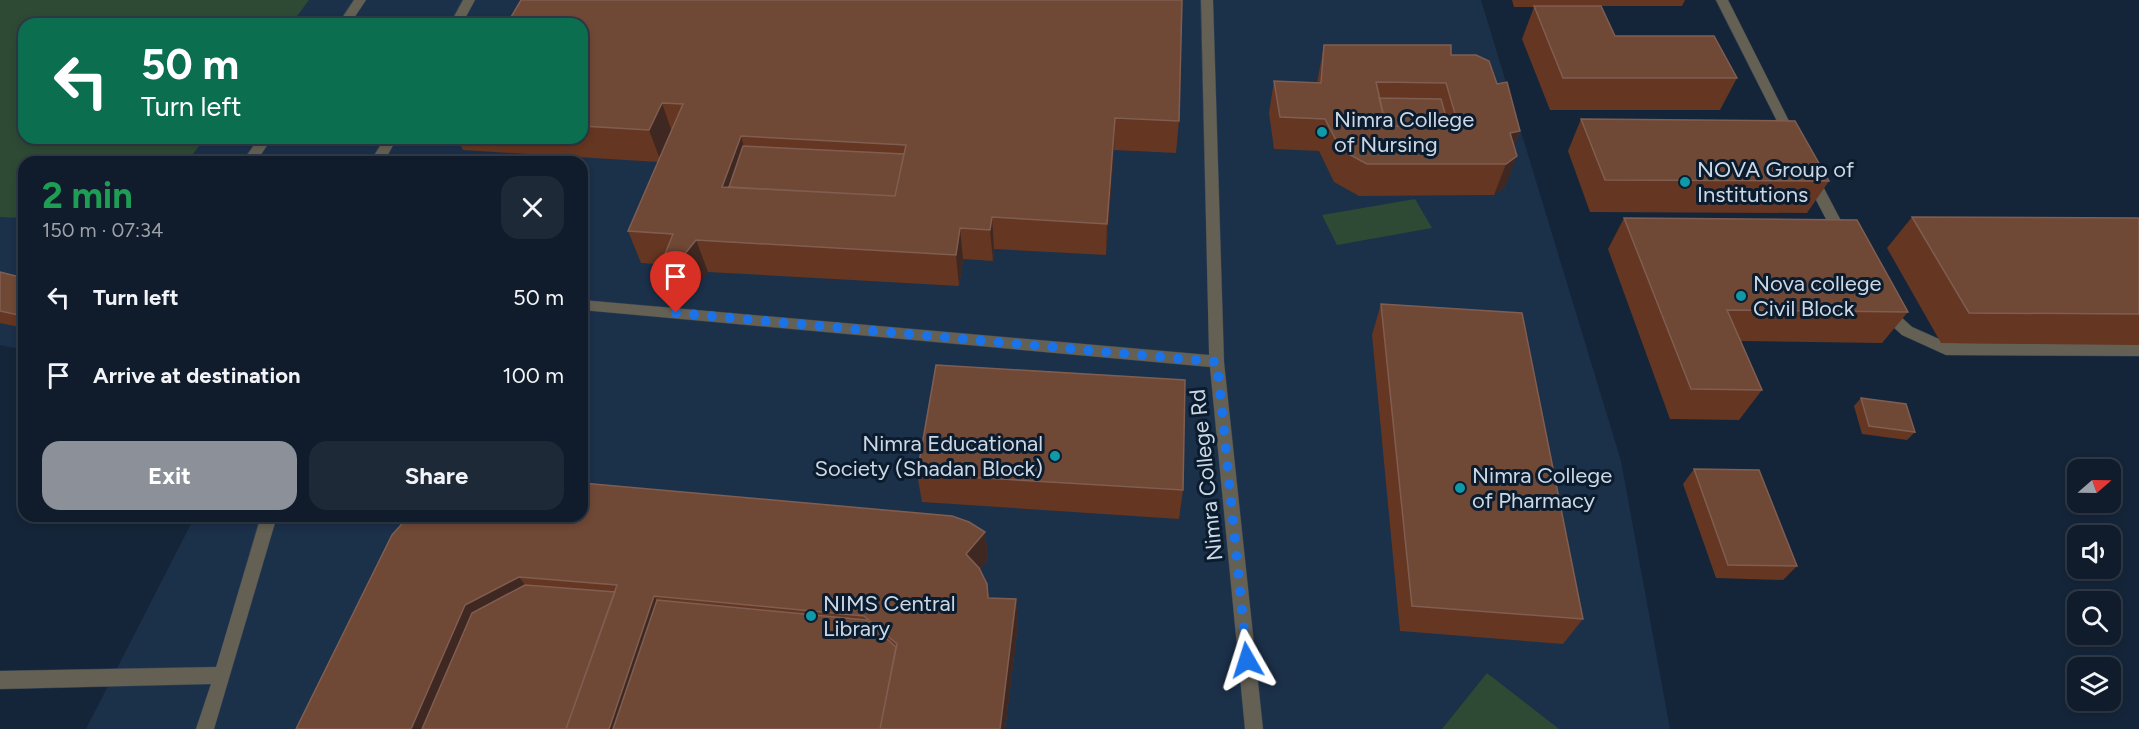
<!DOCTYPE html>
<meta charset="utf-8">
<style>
body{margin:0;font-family:Figtree,sans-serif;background:#1e2937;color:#f1f3f6;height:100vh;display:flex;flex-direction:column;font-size:22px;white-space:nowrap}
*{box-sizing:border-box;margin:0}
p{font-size:20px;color:#9ca1a9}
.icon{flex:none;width:33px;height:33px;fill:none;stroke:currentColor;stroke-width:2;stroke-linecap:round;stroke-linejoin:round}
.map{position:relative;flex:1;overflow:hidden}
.drawer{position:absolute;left:18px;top:156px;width:570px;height:366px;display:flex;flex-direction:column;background:#101c2b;border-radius:18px;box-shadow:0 3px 9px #0003,0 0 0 2px #303a47}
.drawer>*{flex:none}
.banner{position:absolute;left:18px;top:18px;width:570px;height:126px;border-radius:18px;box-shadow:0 3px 9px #0003,0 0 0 2px #303a47;background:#0b6e4f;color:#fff;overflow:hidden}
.needle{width:39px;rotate:70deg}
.tools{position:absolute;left:2067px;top:459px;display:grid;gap:12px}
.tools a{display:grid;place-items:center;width:54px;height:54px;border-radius:12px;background:#101c2b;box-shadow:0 3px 9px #0003,0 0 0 2px #303a47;font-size:30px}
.pin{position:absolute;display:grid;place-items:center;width:51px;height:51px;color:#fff;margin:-62px -26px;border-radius:50% 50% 50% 0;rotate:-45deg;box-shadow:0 0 6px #0007}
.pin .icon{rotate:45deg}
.me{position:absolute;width:66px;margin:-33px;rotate:354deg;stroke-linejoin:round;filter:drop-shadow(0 0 4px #0008)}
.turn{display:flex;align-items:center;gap:21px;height:126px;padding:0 24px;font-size:27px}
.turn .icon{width:78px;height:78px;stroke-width:2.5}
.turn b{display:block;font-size:42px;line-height:51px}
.round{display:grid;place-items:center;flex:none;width:63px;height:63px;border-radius:18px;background:#1e2937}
.overview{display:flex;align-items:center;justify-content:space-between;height:102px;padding:0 24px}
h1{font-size:36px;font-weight:700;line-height:45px;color:#1e9e55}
.cta{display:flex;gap:12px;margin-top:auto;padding:12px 24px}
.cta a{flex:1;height:69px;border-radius:18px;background:#8c9099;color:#fff;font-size:24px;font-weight:700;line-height:69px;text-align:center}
.cta a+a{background:#1e2937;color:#f1f3f6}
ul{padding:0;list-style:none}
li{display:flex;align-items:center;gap:18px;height:78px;padding:0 24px}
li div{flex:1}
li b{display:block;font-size:22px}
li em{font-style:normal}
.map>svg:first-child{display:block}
</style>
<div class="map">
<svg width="2139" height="729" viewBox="0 0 2139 729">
<rect width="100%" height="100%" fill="#152539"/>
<path fill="#1b3049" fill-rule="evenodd" d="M0,0h1481l140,461 49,268h-1584l109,-213h387v-354h-558v188l-24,-5zM24,24h558v114h-558z"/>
<path fill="#2e4a34" d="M0,0h309l-18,24h-267v114h181l-18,24h-163v56l-24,-1z
M1415,199l17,29 -95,17 -15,-30z
M1487,673l72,56h-117z"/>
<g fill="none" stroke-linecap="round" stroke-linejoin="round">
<defs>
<path id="service" d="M1716,0h12l70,139 -1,3h-10l-1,-3z
M1811,172l7,5 32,61 -2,4h-10l-2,-4 -32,-61z
M1884,305l5,1 23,21 36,16 191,1v12l-193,-1 -44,-20 -23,-21 -2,-4 2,-4z"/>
<path id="minor" d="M354,0h12l-16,24h-12z
M463,0h12l-13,24h-12z
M1201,0h12l11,362 39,367h-18l-35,-362 -628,-57v-10l627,55z
M259,138h13l-16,24h-14z
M385,138h12l-13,24h-14z
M261,516h16l-63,213h-18l15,-45 -211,5v-18l216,-4z"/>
</defs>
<use href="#service" stroke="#324255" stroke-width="1"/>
<use href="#minor" stroke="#324255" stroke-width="1"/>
<use href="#service" fill="#656054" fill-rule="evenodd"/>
<use href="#minor" fill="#656054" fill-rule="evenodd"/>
</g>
<path fill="#653621" d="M521,0l658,121 -3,32 -62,-3 -8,105 -112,-6 -1,12 -30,-2 -4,27 -251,-14 -12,14 -19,-1 -8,-20 -28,-2 -13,-32 30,-69 -195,-12 -6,-12h125v-114h-68l-3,-7z
M1512,0h173l-3,6h-81l14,30 122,42 -17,32h-170l-28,-71 12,-32h-20z
M1324,45l127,10 46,29 23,47 -6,15 -9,41 -11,8 -135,1 -25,-14 -15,-31 -45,-2 -5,-36 5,-32 43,2z
M1581,119l248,62 -22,32 -217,-1 -22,-61z
M1912,217l227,1v127l-198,-2 -54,-95z
M1624,218l284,94 -26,31 -141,-2 21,49 -23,30 -69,-1 -62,-170z
M0,272l24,6v50l-24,-5z
M1381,304l202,315 -20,25 -163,-13 -28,-296z
M1861,398l54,34 -8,8 -45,-6 -8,-28z
M1694,469l103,97 -14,14 -67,-2 -33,-94z
M917,474l266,16 -4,29 -257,-17z
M985,532l3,28 -8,9 7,15 2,14 27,1 2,25 -13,105h-709l96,-194z"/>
<path fill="#402822" d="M662,103l11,32 -12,27 -12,-32z
M1115,118l-1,32 -8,105 1,-31z
M1520,131l-12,31 9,-6 -12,31 -11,8 12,-31 4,-31z
M741,136l9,32 -18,51 -10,-32z
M992,217l2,32 -1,12 -3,-31z
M960,228l3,31 -4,27 -3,-31z
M696,240l12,32 -12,14 -12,-31z
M985,532l3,28 -19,21 -3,-27z
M519,577l20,26 -93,126h-35l54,-124z
M654,596l16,26 -35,107h-26z
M1016,599l2,25 -13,105h-5z"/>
<path fill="#704836" stroke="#7f5e51" stroke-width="1.5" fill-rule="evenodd" d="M521,0h661l-3,121 -64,-3 -8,106 -115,-7 -2,13 -30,-2 -4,27 -260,-15 -12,15 -19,-1 8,-20 -45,-3 55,-127 -21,-1 -13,27 -67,-4v-102h-40l3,-5 -34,-2zM741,136l165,9 -11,51 -173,-9z
M1534,6h67l14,30h99l23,42h-174z
M1324,45h127v10h25l13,6 8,23 10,-2 13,49 -10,2 7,23 -11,8h-139l-26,-14 -16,-31 -45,-2 -6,-36 47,2zM1376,82l70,1 13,44 -73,-1z
M1379,98l62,1 8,28 -63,-1z
M1581,119l214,2 34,60 -224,-1z
M743,146l161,8 -9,42 -166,-9z
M1912,217l227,1v96l-170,-1z
M1624,218l233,2 51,92 -181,-2 35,80 -71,-1z
M0,272l24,6v37l-1,1 -23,-5z
M1381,304l141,9 61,306 -171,-13z
M936,365l249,15 -2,110 -266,-16z
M1861,398l45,6 9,28 -46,-6z
M1694,469l65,1 38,96 -69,-1z
M582,483l370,33 17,6 16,10 -19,22 13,14 8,16 1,14 28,1 -16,130h-120l17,-85 -33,-28 -210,-20 -45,133h-43l51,-144 -98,-8 -54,28 -54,124h-115l96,-194 17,-19h173z
M525,585l90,7 -49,137h-144l50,-116z
M657,600l209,20 30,27 -16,82h-267z"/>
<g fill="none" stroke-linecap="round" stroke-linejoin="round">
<path stroke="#1a73e8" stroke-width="10" stroke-dasharray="0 18" d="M676,313l541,49 30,298"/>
</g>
<g fill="#0f9aa8" stroke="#0b1c2f" stroke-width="2">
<circle cx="1322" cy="132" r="6"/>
<circle cx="1685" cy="182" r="6"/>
<circle cx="1741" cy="296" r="6"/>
<circle cx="1055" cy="456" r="6"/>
<circle cx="1460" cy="488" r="6"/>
<circle cx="811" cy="616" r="6"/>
</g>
<g text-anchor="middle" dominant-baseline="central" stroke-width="6" stroke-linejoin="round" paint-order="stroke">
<g font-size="22" fill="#cdd8e5" stroke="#0b1c2f" text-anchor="start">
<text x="1334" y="119">Nimra College<tspan x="1334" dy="25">of Nursing</tspan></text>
<text x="1697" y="169">NOVA Group of<tspan x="1697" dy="25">Institutions</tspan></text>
<text x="1753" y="283">Nova college<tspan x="1753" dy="25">Civil Block</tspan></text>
<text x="1043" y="443" text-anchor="end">Nimra Educational<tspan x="1043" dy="25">Society (Shadan Block)</tspan></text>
<text x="1472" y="475">Nimra College<tspan x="1472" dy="25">of Pharmacy</tspan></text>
<text x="823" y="603">NIMS Central<tspan x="823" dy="25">Library</tspan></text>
</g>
<g font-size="22" fill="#cdd8e5" stroke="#0b1c2f">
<text transform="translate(1206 475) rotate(-96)">Nimra College Rd</text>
</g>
</g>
</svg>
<div class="tools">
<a><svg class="needle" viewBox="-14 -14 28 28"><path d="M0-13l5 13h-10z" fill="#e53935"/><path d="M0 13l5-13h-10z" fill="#9ca1a9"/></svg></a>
<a><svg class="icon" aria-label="sound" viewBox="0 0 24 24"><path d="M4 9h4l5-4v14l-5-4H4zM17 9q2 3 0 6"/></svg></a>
<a><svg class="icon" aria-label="search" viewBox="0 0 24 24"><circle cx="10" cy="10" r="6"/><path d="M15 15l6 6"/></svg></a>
<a><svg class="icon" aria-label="layers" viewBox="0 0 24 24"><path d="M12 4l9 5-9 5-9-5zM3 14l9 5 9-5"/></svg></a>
</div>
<div class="pin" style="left:676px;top:313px;background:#d93025"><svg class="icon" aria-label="arrive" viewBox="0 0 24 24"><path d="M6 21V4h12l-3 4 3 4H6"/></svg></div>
<svg class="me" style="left:1247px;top:660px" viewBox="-20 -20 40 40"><path d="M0-17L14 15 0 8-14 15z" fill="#1a73e8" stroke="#fff" stroke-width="4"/></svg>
<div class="banner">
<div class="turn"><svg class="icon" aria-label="left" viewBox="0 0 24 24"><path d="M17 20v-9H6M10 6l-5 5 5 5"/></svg><div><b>50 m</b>Turn left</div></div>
</div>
<section class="drawer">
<div class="overview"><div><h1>2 min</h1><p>150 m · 07:34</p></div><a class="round"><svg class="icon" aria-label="close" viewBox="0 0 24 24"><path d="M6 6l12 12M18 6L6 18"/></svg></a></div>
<ul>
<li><svg class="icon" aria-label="left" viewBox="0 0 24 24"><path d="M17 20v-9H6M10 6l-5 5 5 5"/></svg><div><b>Turn left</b></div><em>50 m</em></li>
<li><svg class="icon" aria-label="arrive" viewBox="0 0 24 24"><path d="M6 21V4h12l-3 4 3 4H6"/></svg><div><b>Arrive at destination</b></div><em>100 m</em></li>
</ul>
<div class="cta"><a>Exit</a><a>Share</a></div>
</section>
</div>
